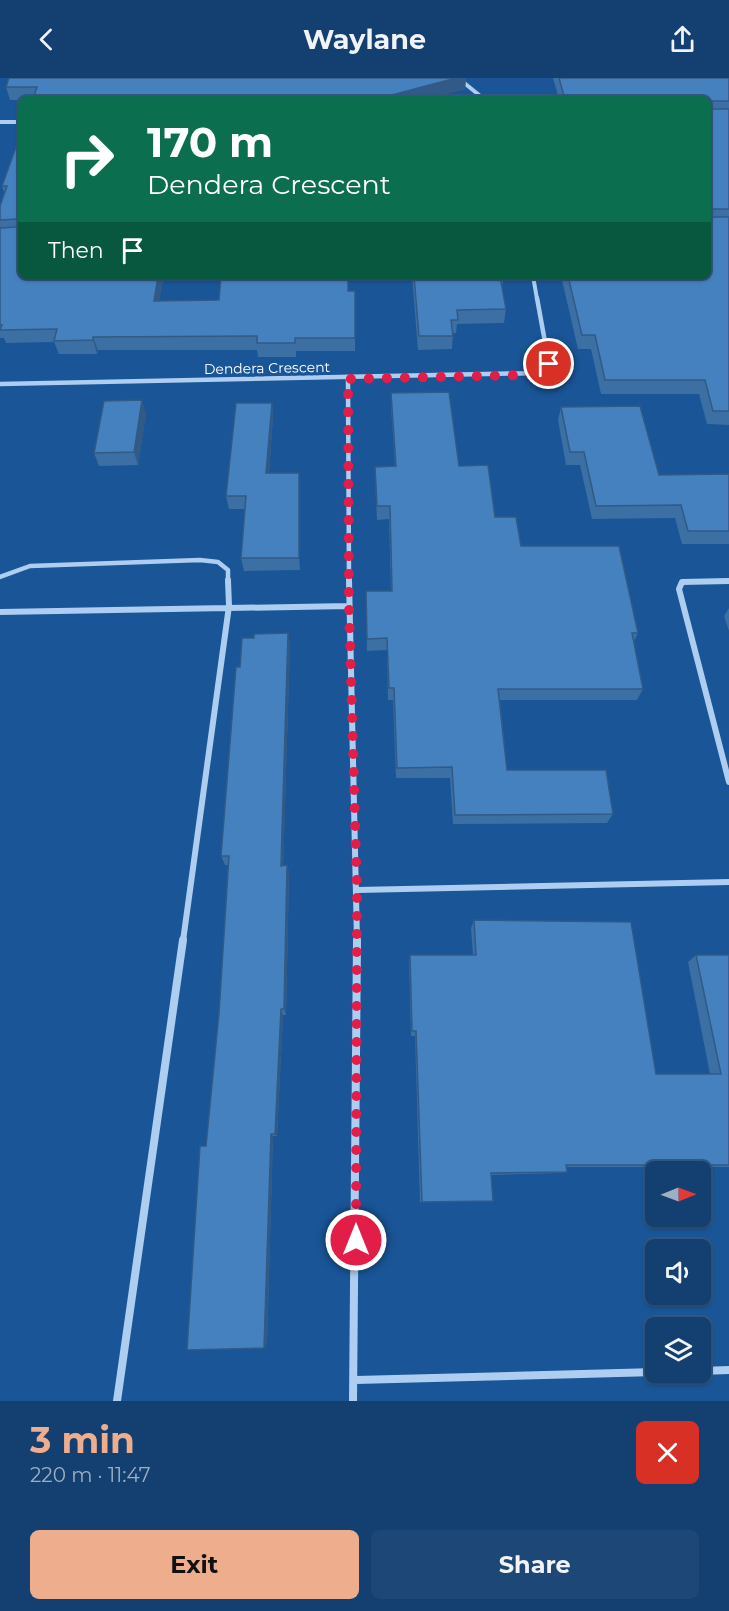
<!DOCTYPE html>
<meta charset="utf-8">
<style>
body{margin:0;font-family:Montserrat,sans-serif;background:#1c4776;color:#f1f3f6;height:100vh;display:flex;flex-direction:column;font-size:22px;white-space:nowrap}
*{box-sizing:border-box;margin:0}
p{font-size:20px;color:#9dafc3}
.icon{flex:none;width:33px;height:33px;fill:none;stroke:currentColor;stroke-width:2;stroke-linecap:round;stroke-linejoin:round}
.map{position:relative;height:1323px;overflow:hidden}
.panel{display:flex;flex-direction:column;background:#134071;flex:1}
.panel>*{flex:none}
.banner{position:absolute;left:18px;top:18px;width:693px;height:183px;border-radius:9px;box-shadow:0 2px 4px #0004,0 0 0 2px #325984;background:#0b6e4f;color:#fff;overflow:hidden}
.needle{width:39px;rotate:89deg}
.fabs{position:absolute;left:645px;top:1083px;display:grid;gap:12px}
.fabs a{display:grid;place-items:center;width:66px;height:66px;border-radius:9px;background:#134071;box-shadow:0 2px 4px #0004,0 0 0 2px #325984;font-size:30px}
.pin{position:absolute;display:grid;place-items:center;width:51px;height:51px;color:#fff;margin:-26px;border:3px solid #fff;border-radius:50%;box-shadow:0 2px 6px #0007}
.me{position:absolute;width:66px;margin:-33px;rotate:0deg;stroke-linejoin:round;filter:drop-shadow(0 0 4px #0008)}
.turn{display:flex;align-items:center;gap:21px;height:126px;padding:0 30px;font-size:27px}
.turn .icon{width:78px;height:78px;stroke-width:2.5}
.turn b{display:block;font-size:42px;line-height:51px}
.then{display:flex;align-items:center;height:57px;padding:0 30px;background:#0003;gap:12px;font-size:22px}
.round{display:grid;place-items:center;flex:none;width:63px;height:63px;border-radius:9px;background:#1c4776}
.head{display:flex;align-items:center;justify-content:space-between;height:102px;padding:0 30px}
h1{font-size:36px;font-weight:700;line-height:45px;color:#eead8d}
.cta{display:flex;gap:12px;margin-top:auto;padding:12px 30px}
.cta a{flex:1;height:69px;border-radius:9px;background:#eead8d;color:#111;font-size:24px;font-weight:700;line-height:69px;text-align:center}
.cta a+a{background:#1c4776;color:#f1f3f6}
header{display:flex;justify-content:space-between;align-items:center;height:78px;padding:0 30px;background:#134071;font-size:27px;font-weight:700}
.map>svg:first-child{display:block}
</style>
<header><svg class="icon" aria-label="back" viewBox="0 0 24 24"><path d="M15 5l-7 7 7 7"/></svg>Waylane<svg class="icon" aria-label="share" viewBox="0 0 24 24"><path d="M12 15V3M7 8l5-5 5 5M5 13v7h14v-7"/></svg></header>
<div class="map">
<svg width="729" height="1323" viewBox="0 0 729 1323">
<rect width="100%" height="100%" fill="#195597"/>
<g fill="none" stroke-linecap="round" stroke-linejoin="round">
<path stroke="#adcef0" stroke-width="4" d="M458,0l26,21
M0,44h21
M533,198l4,23"/>
<path stroke="#adcef0" stroke-width="4.5" d="M348,301l1,202
M0,306l539,-11 9,-5 1,-4 -12,-66
M0,499l30,-11 170,-6 18,2 10,8v11
M719,503h10"/>
<path stroke="#adcef0" stroke-width="6" d="M349,502l8,361
M729,503l-47,1 -3,7 50,193
M0,534l349,-6
M357,812l372,-8
M183,863l46,-335 -1,-26"/>
<path stroke="#adcef0" stroke-width="8" d="M700,1293l29,-1
M356,1302l300,-8
M117,1323l66,-461
M353,1323l4,-461"/>
</g>
<path fill="#3c6fa4" d="M9,0h457l-1,11 -39,10h-405v1h-11l-4,-13z
M553,0h176v347l-22,-1 -8,-30h-98l-10,-45h-13l-17,-73h147v-177h-149z
M21,55v143h141l1,3 -4,22 60,-1 136,-9v60h-59v6h-38l-1,-7h-159l-1,4h-38l-5,-12 -48,1 -2,-5h-4v-132l4,-14 -2,-6z
M412,198h92l-2,11 4,22 -2,14 -47,1 -1,9h-3l-1,16 -34,1z
M391,315l68,73 36,51 26,29 117,87 -4,8 9,48 -6,11h-137l7,70 106,44 -6,9 -154,1 -3,-46h-54l-3,-78h-5l-1,-50 -20,1 -1,-47 25,-13 -2,-72 -12,1 -2,-40v-13l20,-1 -4,-59z
M272,325l1,13 -4,57h30l1,13v84l-56,1 -3,-13 4,-49h-16l-3,-13z
M561,329l98,68 70,-1v70h-47l-7,-26 -83,1 -12,-54h-14l-8,-45z
M146,336l-8,51 -39,1 -5,-13z
M729,530v23l-5,-15z
M288,555l2,12 -7,221 4,-1 2,9 -3,141h-3l-6,121h-4l-6,208 -61,-198 13,-133 9,-148h-3l-4,-9 19,-189 14,-29z
M474,842l182,154h54l-22,-112 8,-7h33v212h-163l1,5 -6,1 -70,2 2,26 -73,1 -5,-166h-4l-2,-74 1,-7h63l-2,-27z"/>
<path fill="#315a86" d="M456,0h10l-1,11 -39,10h-49z
M158,198h4l1,3 -6,35 -3,-13z
M93,259l5,13 -1,4 -4,-14z
M142,322l4,14 -8,51 -4,-13z
M272,325l1,13 -5,71 -2,-14z
M299,395l1,13v84l-1,-12z
M288,555l2,12 -7,229 -2,-8z
M287,787l2,9 -3,141 -2,-6z
M281,931l2,6 -6,121 -2,-2z
M271,1056l2,2 -6,208 -3,4z"/>
<path fill="#4681bf" stroke="#315a86" stroke-width="1.5" d="M9,0h447l-79,21h-344l4,-12h-31z
M559,0h170v23h-17l-4,5 4,3h17v100h-16l-4,3 3,5h17v194h-16l-8,-31h-100l-10,-45h-13l-14,-59h140v-177h-143z
M21,55v143h137l-4,25 65,-1 2,-24h127v15h7v47h-60v5h-38v-7l-164,1v3l-39,1 3,-12 -57,1 2,-5h-2v-97l16,-1 4,-2 -3,-6 -17,1v-14l7,-20h-5z
M414,198h86l6,33 -49,1 1,10h-7l2,16h-34z
M449,314l10,74 29,-1 7,52h21l5,29h98l19,87h-6l11,56h-145l9,81h99l7,44 -158,1 -3,-48 -55,1 -3,-80h-5l-2,-50 -20,1 -1,-48h26l-2,-85h-13l-2,-39 21,-1 -5,-73z
M142,322l-8,52 -40,1 10,-52z
M236,325h36l-6,70h33v85h-58l5,-62h-20z
M640,328l19,69 70,-1v57h-41l-7,-26 -85,1 -12,-54h-14l-9,-45z
M288,555l-7,233 6,-1 -3,144h-3l-6,125h-4l-7,214 -77,2 13,-204h6l13,-133 10,-157h-8l15,-189h4l2,-29h12v-4z
M474,842l157,2 25,152h65l-25,-119h33v210h-163l1,7 -76,1 2,28 -71,1 -6,-171h-4l-2,-76h66z"/>
<g fill="none" stroke-linecap="round" stroke-linejoin="round">
<path stroke="#e11d48" stroke-width="10" stroke-dasharray="0 18" d="M356,1162l1,-350 -8,-284 -1,-227 181,-4 15,-3 5,-8"/>
</g>
<g text-anchor="middle" dominant-baseline="central" stroke-width="6" stroke-linejoin="round" paint-order="stroke">
<g font-size="14" fill="#fff" stroke="#195597">
<text transform="translate(267 290) rotate(-1)">Dendera Crescent</text>
</g>
</g>
</svg>
<div class="fabs">
<a><svg class="needle" viewBox="-14 -14 28 28"><path d="M0-13l5 13h-10z" fill="#e53935"/><path d="M0 13l5-13h-10z" fill="#9dafc3"/></svg></a>
<a><svg class="icon" aria-label="sound" viewBox="0 0 24 24"><path d="M4 9h4l5-4v14l-5-4H4zM17 9q2 3 0 6"/></svg></a>
<a><svg class="icon" aria-label="layers" viewBox="0 0 24 24"><path d="M12 4l9 5-9 5-9-5zM3 14l9 5 9-5"/></svg></a>
</div>
<div class="pin" style="left:549px;top:286px;background:#d93025"><svg class="icon" aria-label="arrive" viewBox="0 0 24 24"><path d="M6 21V4h12l-3 4 3 4H6"/></svg></div>
<svg class="me" style="left:356px;top:1162px" viewBox="-20 -20 40 40"><circle r="17" fill="#e11d48" stroke="#fff" stroke-width="3"/><path d="M0-11L8 9 0 5-8 9z" fill="#fff"/></svg>
<div class="banner">
<div class="turn"><svg class="icon" aria-label="right" viewBox="0 0 24 24"><path d="M7 20v-9h11M14 6l5 5-5 5"/></svg><div><b>170 m</b>Dendera Crescent</div></div>
<div class="then">Then<svg class="icon" aria-label="arrive" viewBox="0 0 24 24"><path d="M6 21V4h12l-3 4 3 4H6"/></svg></div>
</div>
</div>
<section class="panel">
<div class="head"><div><h1>3 min</h1><p>220 m · 11:47</p></div><a class="round" style="background:#d93025;color:#fff"><svg class="icon" aria-label="close" viewBox="0 0 24 24"><path d="M6 6l12 12M18 6L6 18"/></svg></a></div>
<div class="cta"><a>Exit</a><a>Share</a></div>
</section>
